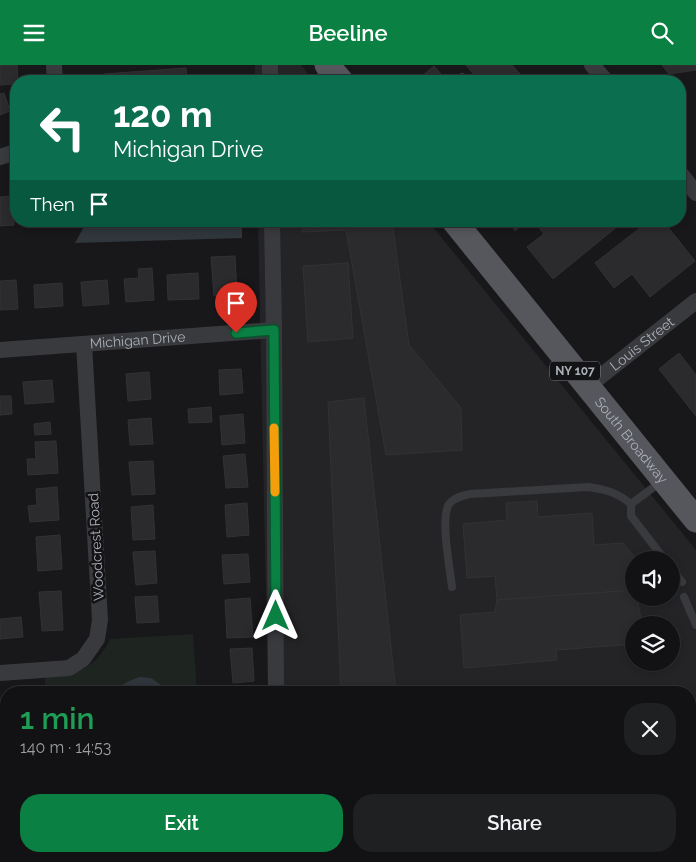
<!DOCTYPE html>
<meta charset="utf-8">
<style>
body{margin:0;font-family:Raleway,sans-serif;background:#1f2022;color:#f1f3f6;height:100vh;display:flex;flex-direction:column;font-size:19px;white-space:nowrap}
*{box-sizing:border-box;margin:0}
p{font-size:16px;color:#9c9ea0}
.icon{flex:none;width:28px;height:28px;fill:none;stroke:currentColor;stroke-width:2;stroke-linecap:round;stroke-linejoin:round}
.map{position:relative;flex:1;overflow:hidden}
.side{position:absolute;left:0px;top:621px;width:696px;height:176px;display:flex;flex-direction:column;background:#121214;border-radius:20px 20px 0 0;box-shadow:0 2px 8px #0003,0 0 0 1px #313234}
.side>*{flex:none}
.guide{position:absolute;left:10px;top:10px;width:676px;height:152px;border-radius:20px;box-shadow:0 2px 8px #0003,0 0 0 1px #313234;background:#0b6e4f;color:#fff;overflow:hidden}
.buttons{position:absolute;left:625px;top:486px;display:grid;gap:10px}
.buttons a{display:grid;place-items:center;width:55px;height:55px;border-radius:50%;background:#121214;box-shadow:0 2px 8px #0003,0 0 0 1px #313234;font-size:25px}
.pin{position:absolute;display:grid;place-items:center;width:42px;height:42px;color:#fff;margin:-51px -21px;border-radius:50% 50% 50% 0;rotate:-45deg;box-shadow:0 0 5px #0007}
.pin .icon{rotate:45deg}
.me{position:absolute;width:55px;margin:-28px;rotate:0deg;stroke-linejoin:round;filter:drop-shadow(0 0 4px #0008)}
.turn{display:flex;align-items:center;gap:18px;height:105px;padding:0 20px;font-size:22px}
.turn .icon{width:65px;height:65px;stroke-width:2.5}
.turn b{display:block;font-size:35px;line-height:42px}
.then{display:flex;align-items:center;height:48px;padding:0 20px;background:#0003;gap:10px;font-size:19px}
.round{display:grid;place-items:center;flex:none;width:52px;height:52px;border-radius:20px;background:#1f2022}
.headline{display:flex;align-items:center;justify-content:space-between;height:85px;padding:0 20px}
h1{font-size:30px;font-weight:600;line-height:38px;color:#1e9e55}
.button{display:flex;gap:10px;margin-top:auto;padding:10px 20px}
.button a{flex:1;height:58px;border-radius:20px;background:#0b8043;color:#fff;font-size:20px;font-weight:600;line-height:58px;text-align:center}
.button a+a{background:#1f2022;color:#f1f3f6}
header{display:flex;justify-content:space-between;align-items:center;height:65px;padding:0 20px;background:#0b8043;color:#fff;font-size:22px;font-weight:600}
.map>svg:first-child{display:block}
</style>
<header><svg class="icon" aria-label="menu" viewBox="0 0 24 24"><path d="M4 6h16M4 12h16M4 18h16"/></svg>Beeline<svg class="icon" aria-label="search" viewBox="0 0 24 24"><circle cx="10" cy="10" r="6"/><path d="M15 15l6 6"/></svg></header>
<div class="map">
<svg width="696" height="797" viewBox="0 0 696 797">
<rect width="100%" height="100%" fill="#18181a"/>
<path fill="#242426" fill-rule="evenodd" d="M255,0h46l13,16h-59z
M258,156h170l268,329v312h-425v-6h419v-163l-422,-1zM634,495h37v37h-37zM634,560h37v38h-37z"/>
<path fill="#1e241f" d="M193,569l4,58 -152,1v-16c32,-4 50,-6 65,-38z"/>
<path fill="#2f363c" d="M87,156h155v17l-167,5z
M139,612l12,1 20,14h-59l15,-10z"/>
<path fill="#2b2b2d" stroke="#323235" d="M0,0h17l1,16h-2v3l-16,1z
M466,0h46l14,16h-47z
M662,0h34v5l-27,4z
M434,1l13,15h-31z
M186,3l1,13h-82l-1,-7z
M4,28l6,18 -10,4v-21z
M12,131l2,29 -14,1v-29z
M303,156h89l17,124 52,63 1,42 -76,5 -40,-225 -44,2z
M508,156h19l-12,10z
M534,156h90l-71,58 -26,-32 17,-13z
M649,156h14l32,40 -45,36 -18,-23 -18,14 -19,-25z
M235,191l2,38 -23,2 -3,-39z
M348,198l5,75 -45,4 -5,-76z
M152,203l2,32 -28,2 -2,-23 15,-1 -1,-9z
M198,208l1,26 -31,1 -1,-25z
M16,215l2,29 -18,1v-29z
M107,215l2,24 -26,2 -2,-24z
M62,218l1,23 -28,2 -1,-23z
M679,288l17,22v41l-37,-47z
M241,304l2,24 -23,2 -1,-25z
M149,307l2,27 -23,2 -2,-27z
M52,315l2,22 -29,2 -2,-22z
M0,331h11l1,18 -12,1z
M364,333l32,295h-55l-13,-291z
M211,342l1,15 -23,1 -1,-14z
M243,349l2,29 -23,2 -2,-29z
M151,353l2,26 -23,1 -2,-25z
M50,357l1,12 -16,1 -1,-11z
M56,376l2,32 -30,2 -1,-16h9l-1,-17z
M245,389l3,33 -22,1 -3,-32z
M153,396l2,33 -23,1 -3,-33z
M57,422l2,33 -29,2 -2,-16 9,-1 -1,-16z
M537,436l1,16 54,-4 2,32 29,-2 14,17h-3v30l-137,10 -2,-24 -28,2 -4,-54 44,-4 -1,-17z
M247,438l2,32 -22,2 -2,-32z
M153,440l2,34 -22,1 -2,-33z
M60,470l2,34 -24,2 -2,-34z
M155,486l2,32 -21,2 -3,-33z
M248,489l2,28 -26,2 -2,-29z
M634,525v7h3l5,28h-8v19l-78,6 1,10 -93,8 -4,-53 35,-3 2,-12z
M61,526l2,39 -21,1 -3,-39z
M157,531l2,26 -22,1 -2,-26z
M250,533l3,39 -26,1 -2,-38z
M21,552l2,20 -23,2v-20z
M252,583l2,33 -21,2 -3,-34z
M690,636h6v149h-6z
M6,675v19h-4l-1,-18z
M4,728h2v34z
M346,791h61v6h-61z
M565,791h65v3l-30,3h-34z"/>
<g fill="none" stroke-linecap="round" stroke-linejoin="round">
<path stroke="#393a3e" stroke-width="8" d="M462,12l4,4
M662,416l-31,23v12l34,44
M671,503l11,14
M452,522c-2,-18 -12,-69 -3,-83 5,-7 14,-8 21,-10l118,-7c17,2 30,6 43,17
M684,532l12,28"/>
<g stroke="#393a3e" stroke-width="16">
<path d="M54,0l1,16"/>
<path d="M270,0v16"/>
<path d="M592,0l14,16"/>
<path d="M0,92l16,-5"/>
<path d="M680,108l16,20"/>
<path d="M272,156l2,109 2,363"/>
<path id="s1" d="M0,285l274,-20"/>
<path id="s2" d="M587,322l109,-86"/>
<path d="M0,608l69,-5 14,-9 14,-20 3,-19 -16,-276"/>
<path d="M147,791l39,6"/>
<path d="M277,791v6"/>
<path d="M16,797l81,-6"/>
</g>
<g stroke="#55575d" stroke-width="25">
<path d="M327,0l14,16"/>
<path id="s3" d="M454,156l242,299"/>
</g>
</g>
<g fill="none" stroke-linecap="round" stroke-linejoin="round">
<defs>
<path id="route" d="M236,268l38,-3 2,286"/>
</defs>
<use href="#route" stroke="#07532c" stroke-width="12"/>
<use href="#route" stroke="#0b8043" stroke-width="9"/>
<path stroke="#f59e0b" stroke-width="9" d="M274,363l1,64"/>
</g>
<g text-anchor="middle" dominant-baseline="central" stroke-width="5" stroke-linejoin="round" paint-order="stroke">
<rect fill="#131315" stroke="#7d8087" stroke-width="1" x="550" y="296.5" width="50" height="19" rx="4"/>
<g font-size="12" font-weight="bold" fill="#abafb8">
<text x="575" y="306">NY 107</text>
</g>
<g font-size="14" fill="#abafb8" stroke="#131315">
<text stroke="none"><textPath href="#s1" startOffset="138">Michigan Drive</textPath></text>
<text stroke="none"><textPath href="#s2" startOffset="70">Louis Street</textPath></text>
<text stroke="none"><textPath href="#s3" startOffset="282">South Broadway</textPath></text>
<text transform="translate(96 482) rotate(-93)">Woodcrest Road</text>
</g>
</g>
</svg>
<div class="buttons">
<a><svg class="icon" aria-label="sound" viewBox="0 0 24 24"><path d="M4 9h4l5-4v14l-5-4H4zM17 9q2 3 0 6"/></svg></a>
<a><svg class="icon" aria-label="layers" viewBox="0 0 24 24"><path d="M12 4l9 5-9 5-9-5zM3 14l9 5 9-5"/></svg></a>
</div>
<div class="pin" style="left:236px;top:268px;background:#d93025"><svg class="icon" aria-label="arrive" viewBox="0 0 24 24"><path d="M6 21V4h12l-3 4 3 4H6"/></svg></div>
<svg class="me" style="left:276px;top:551px" viewBox="-20 -20 40 40"><path d="M0-17L14 15 0 8-14 15z" fill="#0b8043" stroke="#fff" stroke-width="4"/></svg>
<div class="guide">
<div class="turn"><svg class="icon" aria-label="left" viewBox="0 0 24 24"><path d="M17 20v-9H6M10 6l-5 5 5 5"/></svg><div><b>120 m</b>Michigan Drive</div></div>
<div class="then">Then<svg class="icon" aria-label="arrive" viewBox="0 0 24 24"><path d="M6 21V4h12l-3 4 3 4H6"/></svg></div>
</div>
<section class="side">
<div class="headline"><div><h1>1 min</h1><p>140 m · 14:53</p></div><a class="round"><svg class="icon" aria-label="close" viewBox="0 0 24 24"><path d="M6 6l12 12M18 6L6 18"/></svg></a></div>
<div class="button"><a>Exit</a><a>Share</a></div>
</section>
</div>
